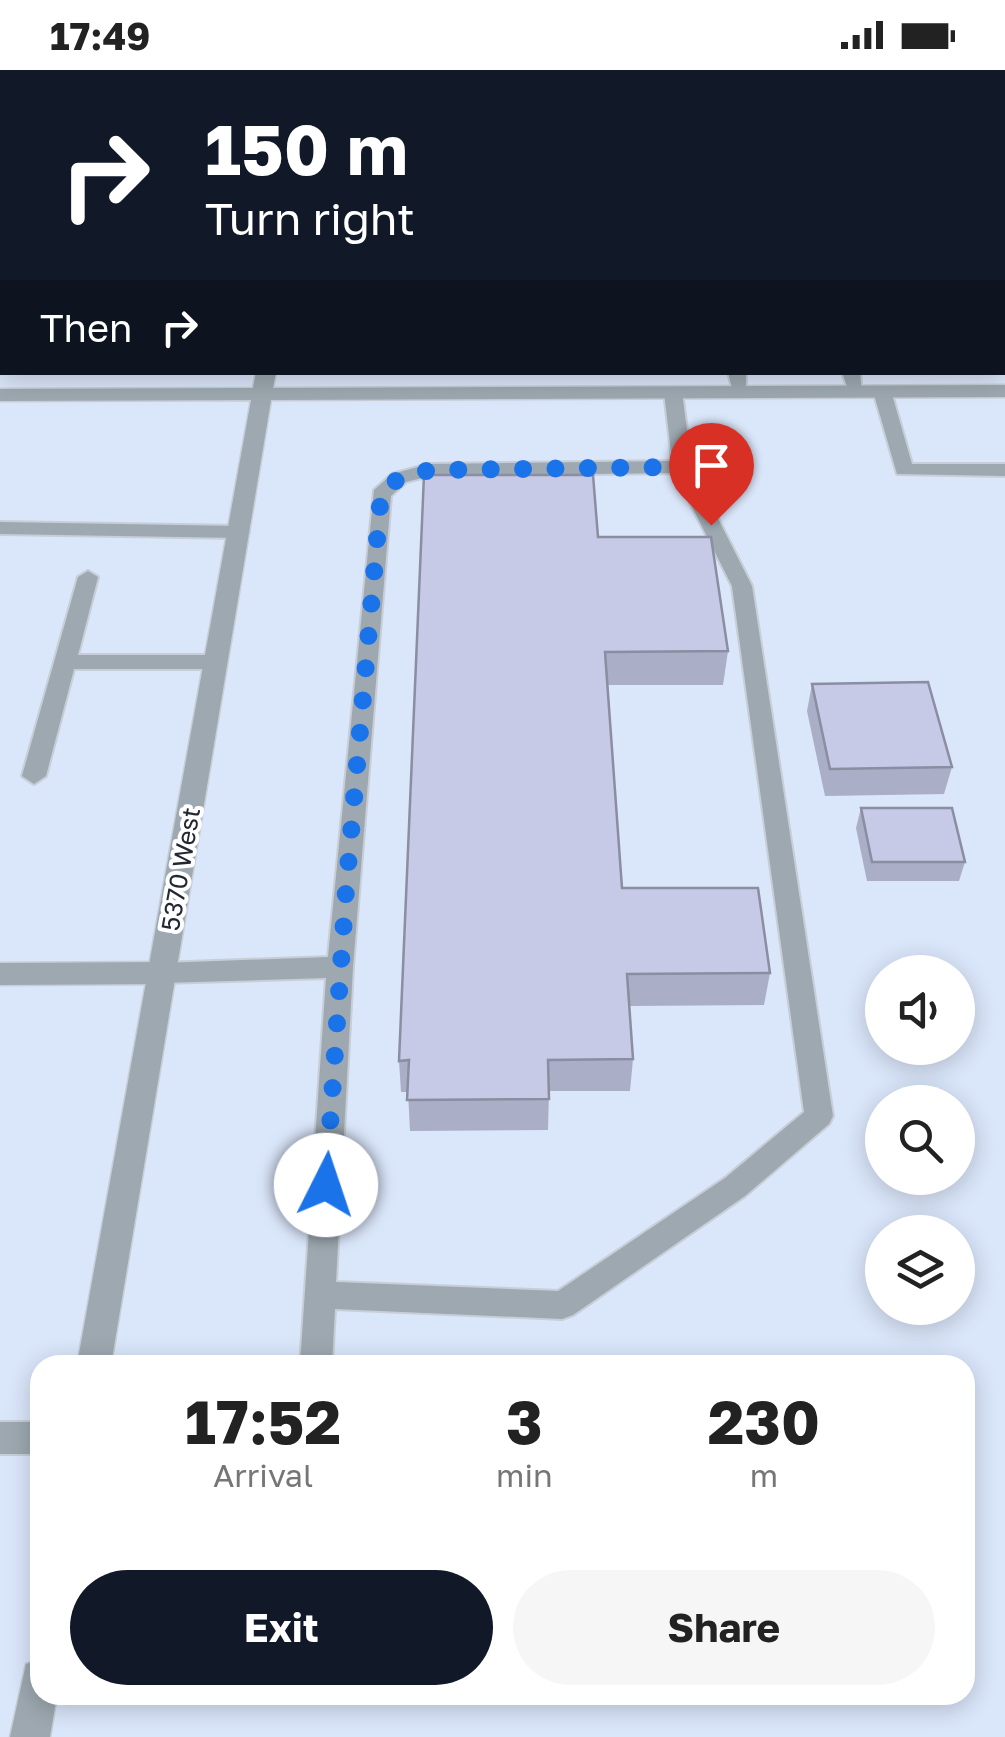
<!DOCTYPE html>
<style>
body{margin:0;font-family:"Golos Text",sans-serif;background:#f6f6f6;color:#222;height:100vh;display:flex;flex-direction:column;font-size:38px;white-space:nowrap}
*{box-sizing:border-box;margin:0}
p{font-size:32px;color:#767676}
.icon{flex:none;width:55px;height:55px;fill:none;stroke:currentColor;stroke-width:2;stroke-linecap:round;stroke-linejoin:round}
.map{position:relative;flex:1;overflow:hidden}
.details{position:absolute;left:30px;top:1285px;width:945px;height:350px;display:flex;flex-direction:column;background:#fff;border-radius:30px;box-shadow:0 5px 25px #0003}
.details>*{flex:none}
.guide{position:absolute;left:0px;top:0px;width:1005px;height:305px;box-shadow:0 5px 25px #0003;background:#111827;color:#fff;overflow:hidden}
.fabs{position:absolute;left:865px;top:885px;display:grid;gap:20px}
.fabs a{display:grid;place-items:center;width:110px;height:110px;border-radius:50%;background:#fff;box-shadow:0 5px 25px #0003;font-size:50px}
.pin{position:absolute;display:grid;place-items:center;width:85px;height:85px;color:#fff;margin:-102px -42px;border-radius:50% 50% 50% 0;rotate:-45deg;box-shadow:0 0 10px #0007}
.pin .icon{rotate:45deg}
.me{position:absolute;width:110px;margin:-55px;rotate:4deg;stroke-linejoin:round;filter:drop-shadow(0 0 8px #0008)}
.turn{display:flex;align-items:center;gap:35px;height:210px;padding:0 40px;font-size:45px}
.turn .icon{width:130px;height:130px;stroke-width:2.5}
.turn b{display:block;font-size:70px;line-height:85px}
.then{display:flex;align-items:center;height:95px;padding:0 40px;background:#0003;gap:20px;font-size:38px}
.eta{display:flex;justify-content:space-evenly;align-items:center;height:170px;text-align:center}
.eta b{font-size:60px;font-weight:700;line-height:70px}
.primary-button{display:flex;gap:20px;margin-top:auto;padding:20px 40px}
.primary-button a{flex:1;height:115px;border-radius:60px;background:#111827;color:#fff;font-size:40px;font-weight:700;line-height:115px;text-align:center}
.primary-button a+a{background:#f6f6f6;color:#222}
.status{display:flex;justify-content:space-between;align-items:center;height:70px;padding:0 50px;background:#fff;direction:ltr}
.status svg{height:28px;fill:currentColor}
.map>svg:first-child{display:block}
</style>
<div class="status"><b>17:49</b><svg viewBox="0 0 49 12"><path d="M0 12V9h3v3zM5 12V6h3v6zM10 12V3h3v9zM15 12V0h3v12zM26 1h20v11H26zM47 4h2v5h-2z"/></svg></div>
<div class="map">
<svg width="1005" height="1667" viewBox="0 0 1005 1667">
<rect width="100%" height="100%" fill="#ebf2fc"/>
<path fill="#dae6fa" fill-rule="evenodd" d="M0,0h1005v1667h-1005zM2,2h1000v300h-1000zM882,902h76v76h-76zM882,1032h76v76h-76zM882,1162h76v76h-76zM40,1295h925v330h-925z"/>
<g fill="none" stroke-linecap="round" stroke-linejoin="round">
<defs>
<path id="service" d="M208,0h14v2h-14z
M382,0h14v2h-14z
M675,0h14v2h-14z
M824,0h14l1,2h-14z
M1002,9l3,1v12h-3z
M1002,34h3v8h-3z
M0,167h2v10h-2z
M0,217h2v10h-2z
M0,252h2v10h-2z
M728,302h18v24h-12z
M842,302h18l2,23h-12z
M882,316l9,5 21,73h93v12l-108,-2 -24,-83z
M673,317l9,5 10,75 60,119 81,530 -4,8 -84,72 -172,119 -11,4 -227,-10 -3,56h-32l26,-387 -164,5 -9,-3 -4,-7 4,-7 9,-3 166,-6 46,-467 18,-16 37,-10 243,-3 -8,-69zM675,403l57,113 72,526 -79,66 -167,113 -222,-9 17,-315 38,-471 15,-14 24,-6z
M0,452l239,4 10,6 -10,6 -239,-4z
M88,501l10,6 -20,78h138l11,7 -11,7h-142l-28,107 -12,8 -12,-8 56,-199z
M0,1352h40v32h-40z"/>
<path id="minor" d="M162,892l10,3 4,8 -4,8 -10,3 -162,1v-22z"/>
<path id="tertiary" d="M256,302h20l-3,16 732,-3v12l-734,3 -160,965h-34l174,-965 -251,1v-12l253,-1z
M40,1589v36h17l-7,42h-40l16,-73z"/>
</defs>
<use href="#service" stroke="#c7ced7" stroke-width="4"/>
<use href="#minor" stroke="#c7ced7" stroke-width="3"/>
<use href="#tertiary" stroke="#c7ced7" stroke-width="3"/>
<use href="#service" fill="#9da8b0" fill-rule="evenodd"/>
<use href="#minor" fill="#9da8b0" fill-rule="evenodd"/>
<use href="#tertiary" fill="#9da8b0" fill-rule="evenodd"/>
</g>
<path fill="#aaaec6" d="M2,60v78h-2v-72z
M1002,169l3,7v64h-3z
M598,467l130,114 -5,34h-115l14,203 148,85 -6,32 -134,1 3,53 -3,32h-81l-1,39 -138,1 -2,-39h-7l-2,-31z
M812,614l140,83 -8,27 -119,2 -18,-85z
M861,738l104,54 -6,19h-92l-11,-53z"/>
<path fill="#c6cae6" stroke="#8b8da1" stroke-width="2.5" d="M489,0h86v2h-86z
M2,60v47h-2v-41z
M1002,169l3,7v37h-3z
M424,405h169l5,62h113l17,114 -123,1 17,236h136l12,85 -143,1 6,85 -85,1 1,39 -142,1 2,-40 -10,1z
M928,612l24,85 -122,2 -18,-85z
M861,738h91l13,54h-93z"/>
<g fill="none" stroke-linecap="round" stroke-linejoin="round">
<path stroke="#1a73e8" stroke-width="18" stroke-dasharray="0 32.4" d="M326,1115l20,-295 35,-396 18,-16 31,-8 252,-3 29,58"/>
</g>
<g text-anchor="middle" dominant-baseline="central" stroke-width="8" stroke-linejoin="round" paint-order="stroke">
<g font-size="25" fill="#212831" stroke="#fefefe">
<text transform="translate(180 799) rotate(-80)">5370 West</text>
</g>
</g>
</svg>
<div class="fabs">
<a><svg class="icon" aria-label="sound" viewBox="0 0 24 24"><path d="M4 9h4l5-4v14l-5-4H4zM17 9q2 3 0 6"/></svg></a>
<a><svg class="icon" aria-label="search" viewBox="0 0 24 24"><circle cx="10" cy="10" r="6"/><path d="M15 15l6 6"/></svg></a>
<a><svg class="icon" aria-label="layers" viewBox="0 0 24 24"><path d="M12 4l9 5-9 5-9-5zM3 14l9 5 9-5"/></svg></a>
</div>
<div class="pin" style="left:711px;top:455px;background:#d93025"><svg class="icon" aria-label="arrive" viewBox="0 0 24 24"><path d="M6 21V4h12l-3 4 3 4H6"/></svg></div>
<svg class="me" style="left:326px;top:1115px" viewBox="-20 -20 40 40"><circle r="19" fill="#fff"/><path d="M0-13L10 11 0 6-10 11z" fill="#1a73e8"/></svg>
<div class="guide">
<div class="turn"><svg class="icon" aria-label="right" viewBox="0 0 24 24"><path d="M7 20v-9h11M14 6l5 5-5 5"/></svg><div><b>150 m</b>Turn right</div></div>
<div class="then">Then<svg class="icon" aria-label="right" viewBox="0 0 24 24"><path d="M7 20v-9h11M14 6l5 5-5 5"/></svg></div>
</div>
<section class="details">
<div class="eta">
<div><b>17:52</b><p>Arrival</p></div>
<div><b>3</b><p>min</p></div>
<div><b>230</b><p>m</p></div>
</div>
<div class="primary-button"><a>Exit</a><a>Share</a></div>
</section>
</div>
